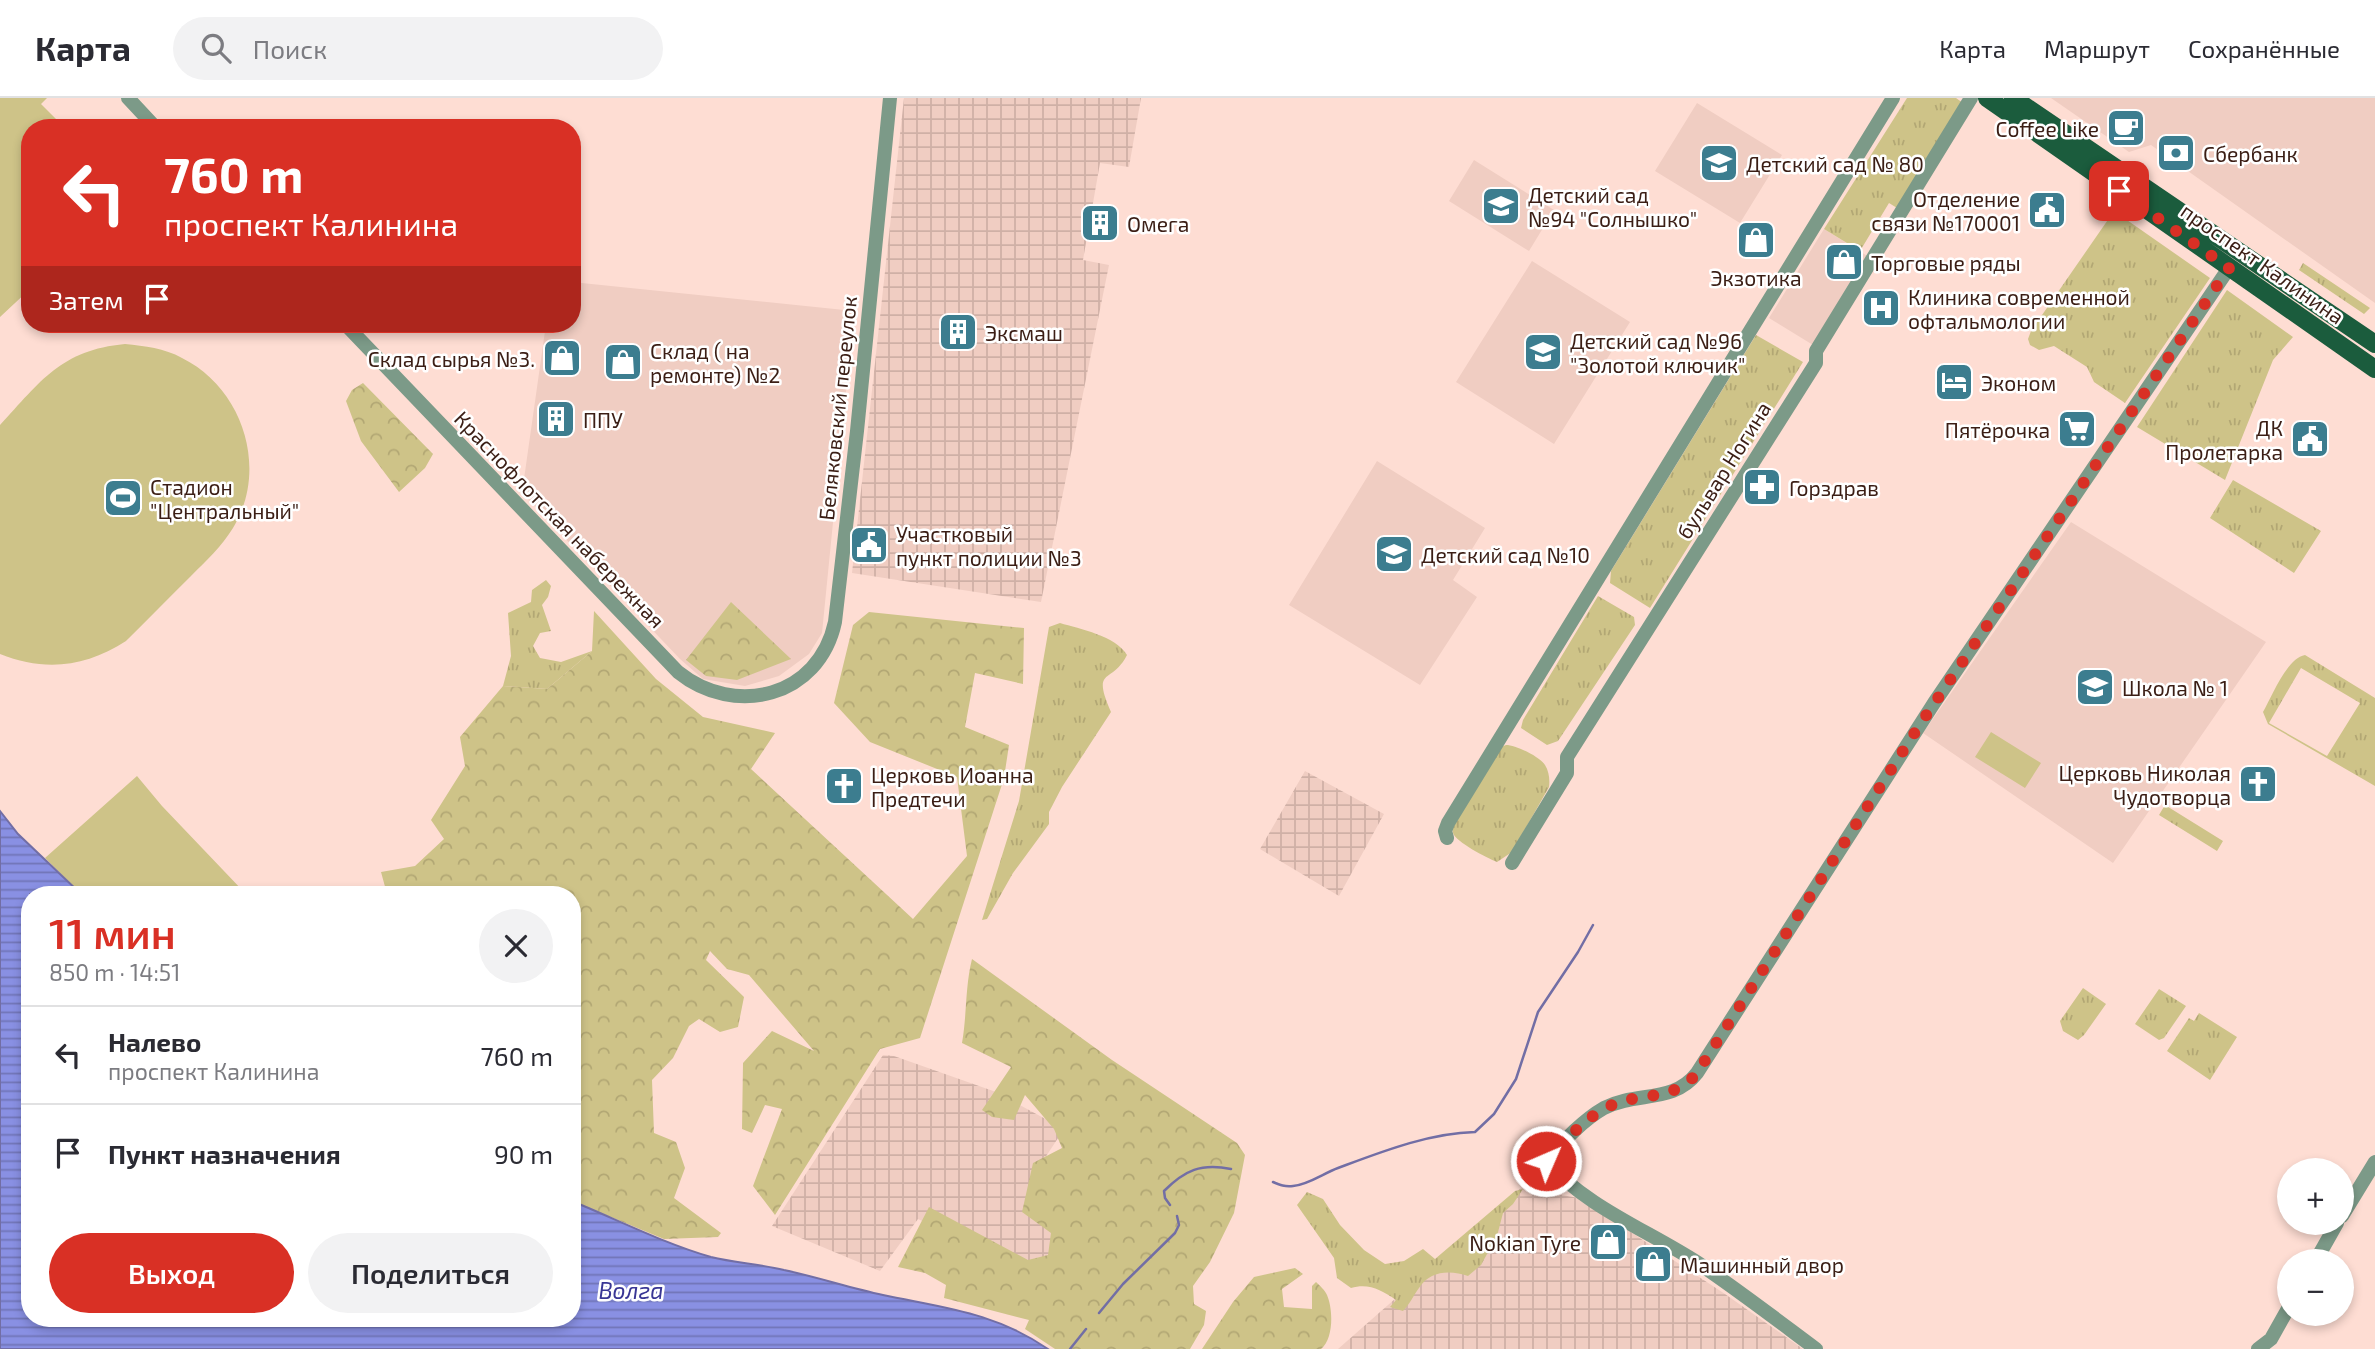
<!DOCTYPE html>
<html lang="ru">
<meta charset="utf-8">
<style>
body{margin:0;font-family:"Exo 2",sans-serif;background:#f2f2f3;color:#2b2b33;height:100vh;display:flex;flex-direction:column;font-size:26px;white-space:nowrap}
*{box-sizing:border-box;margin:0}
p{font-size:23px;color:#7c7c81}
.icon{flex:none;width:38px;height:38px;fill:none;stroke:currentColor;stroke-width:2;stroke-linecap:round;stroke-linejoin:round}
.map{position:relative;flex:1;overflow:hidden}
.details{position:absolute;left:21px;top:788px;width:560px;height:441px;display:flex;flex-direction:column;background:#fff;border-radius:28px;box-shadow:0 4px 10px #0003}
.details>*{flex:none}
.top-card{position:absolute;left:21px;top:21px;width:560px;height:214px;border-radius:28px;box-shadow:0 4px 10px #0003;background:#d93025;color:#fff;overflow:hidden}
.buttons{position:absolute;left:2277px;top:1060px;display:grid;gap:14px}
.buttons a{display:grid;place-items:center;width:77px;height:77px;border-radius:50%;background:#fff;box-shadow:0 4px 10px #0003;font-size:35px}
.pin{position:absolute;display:grid;place-items:center;width:60px;height:60px;color:#fff;margin:-30px;border-radius:14px;box-shadow:0 4px 10px #0006}
.me{position:absolute;width:77px;margin:-38px;rotate:45deg;stroke-linejoin:round;filter:drop-shadow(0 0 5px #0008)}
.turn{display:flex;align-items:center;gap:24px;height:147px;padding:0 28px;font-size:32px}
.turn .icon{width:91px;height:91px;stroke-width:2.5}
.turn b{display:block;font-size:49px;line-height:60px}
.then{display:flex;align-items:center;height:66px;padding:0 28px;background:#0003;gap:14px;font-size:26px}
.round{display:grid;place-items:center;flex:none;width:74px;height:74px;border-radius:37px;background:#f2f2f3}
.overview{display:flex;align-items:center;justify-content:space-between;height:119px;padding:0 28px}
h1{font-size:42px;font-weight:600;line-height:52px;color:#d93025}
.primary-button{display:flex;gap:14px;margin-top:auto;padding:14px 28px}
.primary-button a{flex:1;height:80px;border-radius:42px;background:#d93025;color:#fff;font-size:28px;font-weight:600;line-height:80px;text-align:center}
.primary-button a+a{background:#f2f2f3;color:#2b2b33}
ul{padding:0;list-style:none}
li{display:flex;align-items:center;gap:21px;height:98px;padding:0 28px;border-top:2px solid #e1e1e2}
li div{flex:1}
li b{display:block;font-size:26px}
li em{font-style:normal}
header{display:flex;align-items:center;gap:42px;box-sizing:border-box;height:98px;padding:0 35px;background:#fff;border-bottom:2px solid #e1e1e2}
header strong{font-size:33px}
nav{display:flex;gap:38px;margin-inline-start:auto;font-size:24px}
.search{width:490px;height:63px;background:#f2f2f3;display:flex;align-items:center;gap:18px;box-sizing:border-box;padding:0 24px;border-radius:38px;color:#7c7c81;font-size:26px}
.map>svg:first-child{display:block}
</style>
<header>
<strong>Карта</strong>
<div class="search"><svg class="icon" aria-label="search" viewBox="0 0 24 24"><circle cx="10" cy="10" r="6"/><path d="M15 15l6 6"/></svg>Поиск</div>
<nav><a>Карта</a><a>Маршрут</a><a>Сохранённые</a></nav>
</header>
<div class="map">
<svg width="2375" height="1251" viewBox="0 0 2375 1251">
<defs>
<pattern id="industrial-grid" width="8" height="8" patternUnits="userSpaceOnUse" patternTransform="scale(1.75)"><rect width="8" height="8" fill="#f0cdc2"/><path d="M0 4h8M4 0v8" fill="none" stroke="#cfb0a6"/></pattern>
<pattern id="grass-tufts" width="24" height="20" patternUnits="userSpaceOnUse" patternTransform="scale(1.75)"><rect width="24" height="20" fill="#cec388"/><path d="M3 7l-1-3M5 7V3M7 7l1-3M15 17l-1-3M17 17v-4M19 17l1-3" fill="none" stroke="#b2a774"/></pattern>
<pattern id="forest-crowns" width="20" height="18" patternUnits="userSpaceOnUse" patternTransform="scale(1.75)"><rect width="20" height="18" fill="#cec388"/><path d="M2 6a3 3 0 1 1 6 0M12 15a3 3 0 1 1 6 0" fill="none" stroke="#b2a774"/></pattern>
<pattern id="water-rules" width="6" height="5" patternUnits="userSpaceOnUse" patternTransform="scale(1.75)"><rect width="6" height="5" fill="#8990e3"/><path d="M0 2.5h6" fill="none" stroke="#7175b7"/></pattern>
</defs>
<rect width="100%" height="100%" fill="#feddd3"/>
<path fill="#f0cdc2" d="M2051,0h324v205l-224,-158 -22,7z
M1697,5l85,52 -42,68 -85,-52z
M1474,62l80,50 -25,41 -80,-50z
M1824,131l45,28 -56,88 -44,-27z
M1532,163l98,61 -76,122 -98,-62z
M572,184l282,29 -32,322 -13,21 -30,22 -34,10 -42,-7 -23,-20 -158,-166 24,-169h26z
M1377,363l108,67 -32,52 24,17 -57,88 -131,-80z
M2071,424l195,120 -153,221 -190,-130z"/>
<path fill="url(#industrial-grid)" d="M904,0h237l-12,69 -29,-4 -17,97 26,5 -68,337 -189,-29z
M1305,673l79,43 -45,82 -79,-47z
M883,957l11,1 102,36 68,37 -25,38 32,126 -153,-74 -38,52 -108,-45z
M1521,1090l58,10 146,96 78,55h-465z"/>
<path fill="url(#grass-tufts)" fill-rule="evenodd" d="M1907,0h49l7,5 -66,105 -8,-5 -29,48 -36,-22z
M2114,113l96,67 -85,125 -31,-21 -7,-15 -33,-21 -15,4 -9,-5 -2,-6 3,-8z
M2303,165l67,45 -6,6 -65,-44z
M2227,192l66,47 -20,23 -48,120 -88,-53z
M1756,237l47,27 -153,246 -40,-25 1,-12z
M2233,382l88,51 -27,42 -84,-55z
M546,482l5,6 -3,11 -6,8 9,26 -11,2 -7,13 7,12 21,4 31,-11 -45,38 -44,-3 8,-30 -3,-43 23,-11 1,-12z
M1598,498l36,21 1,8 -77,116 -11,4 -26,-17 2,-8z
M1060,525c20,6 56,13 67,32 -15,30 -36,11 -16,57l-49,75 -13,25v12l-36,49 -26,46 -5,1 37,-119 30,-174z
M2305,557l70,43v88l-107,-62 -5,-12c9,-16 24,-54 42,-57zM2301,570l59,35 -33,53 -58,-33z
M1506,647c10,0 34,12 39,20 4,6 5,15 4,22l-37,65 -15,10c-10,-4 -41,-20 -44,-29 -1,-4 0,-9 0,-12l48,-74z
M2165,707l58,36 -6,10 -58,-36z
M2083,890l23,16 -22,31 -6,5 -15,-9 -3,-10z
M2159,891l27,17 -22,32 -5,2 -24,-16z
M2199,915l38,24 -27,43 -43,-29 22,-33 5,3z
M1523,1091l-10,15 -10,9 -6,23 -16,29 -13,11c-17,-6 -38,-6 -49,12 -6,8 -9,16 -16,23l-13,-4 6,-7c-15,-10 -27,-17 -45,-12l-14,-10 -3,-20 -37,-53 10,-13 16,7 17,26 24,25 21,14 19,-3 19,-12 12,10 80,-68z"/>
<path fill="url(#forest-crowns)" d="M363,285l70,71 -8,14 -26,24 -38,-51 -15,-40 6,-11z
M731,504l60,57 -54,21 -31,-4 -20,-16z
M594,513l62,68 47,38 72,16 -24,36 162,150 54,-63 -10,-79 -87,-35 -36,-39 19,-78 16,-13 155,16 -1,56 -48,-11 -10,54 44,18 -5,33 -84,260 -40,11 -105,166 -22,-29 29,-77 -17,-4 -13,28 -10,-4 1,-66 29,-32 42,20 -65,-76 -22,-6 -17,-18 -4,9 38,37 -6,30 -18,5 -21,-13 -10,7 -16,32 -21,22 2,53 22,9 9,26 -11,30 47,35 -3,4 -54,2 -92,-38v-307h-185l-6,-22 34,-6 29,-27 -13,-19 34,-54 -5,-29 43,-51 44,3 45,-38z
M972,861l140,101 125,83 8,12 -11,58 -24,49 -17,24 1,18 12,7 -2,14 -14,24h-135l-30,-20 4,-9 -85,-22 2,-13 -21,-12 -27,-6 31,-60 99,53 20,-5 3,-22 -29,-21 11,-49 29,-15 -8,-19 -29,-34 -11,25 -22,-3 -10,-7 29,-43 -49,-24c5,-28 3,-56 10,-84z
M1295,1170l8,6 -21,15 2,18 28,2v-23l4,-4c4,4 9,8 11,13 6,14 7,43 -6,54h-119l31,-47 21,-25z"/>
<path fill="#cec388" d="M0,0h47l-6,6 24,24h-35v161l-30,28z
M125,246c20,2 39,4 57,14 61,30 87,111 51,170 -11,18 -27,33 -42,48 -22,22 -43,43 -65,65 -40,26 -81,31 -126,13v-229c41,-44 61,-75 125,-81z
M1991,634l50,31 -16,25 -50,-31z
M137,678l25,30 82,86 11,2h-174l-36,-36z"/>
<path fill="url(#water-rules)" stroke="#726ea5" stroke-width="2" d="M0,713l18,23 63,60h-51v424h542v-117c46,19 91,42 139,56 24,6 49,7 73,13 33,7 66,18 99,25 61,13 111,17 165,54h-1048z"/>
<g fill="none" stroke-linecap="round" stroke-linejoin="round">
<path stroke="#726ea5" stroke-width="2.5" d="M1273,1084c7,3 12,5 20,4 15,-1 31,-13 45,-18 43,-16 91,-35 137,-36l19,-18 22,-35 22,-67 40,-60 15,-27
M1170,1107l-5,-7 -1,-7c21,-21 37,-28 67,-22
M1099,1215l24,-29 52,-51 4,-8 -2,-9
M1070,1251l16,-20"/>
<path stroke="#7c9a88" stroke-width="14" d="M128,0l28,30
M345,226l333,348c57,46 141,25 157,-50l22,-191 33,-333
M1447,740l-2,-7 3,-8 445,-725
M1512,765l55,-90v-16l249,-394v-12l155,-253
M1546,1063c40,46 101,69 152,102 40,27 79,57 118,86
M1529,1080c23,-23 47,-54 75,-70 33,-17 69,-4 93,-35l237,-370 295,-435
M2342,1118l33,-54
M2315,1164l22,-39
M2258,1251l13,-10 18,-32"/>
<path stroke="#1b5c3d" stroke-width="18" d="M1987,0l388,271
M2013,0l362,246"/>
</g>
<g fill="none" stroke-linecap="round" stroke-linejoin="round">
<path stroke="#d93025" stroke-width="12" stroke-dasharray="0 21.6" d="M1546,1063c19,-19 37,-42 62,-54 31,-16 65,-4 89,-34l222,-347 310,-458 -110,-77"/>
</g>
<defs>
<symbol id="cafe-square" viewBox="-11 -11 22 22"><rect x="-9" y="-9" width="18" height="18" rx="4" fill="#3c7d8f" stroke="#fff"/><path d="M-5.5-4.5H6V0H3Q3 3.5 0 3.5H-2.5Q-5.5 3.5-5.5 0ZM3-3.2v2h1.7v-2ZM-6 4.5H4V6H-6Z" fill="#fff"/></symbol>
<symbol id="bank-square" viewBox="-11 -11 22 22"><rect x="-9" y="-9" width="18" height="18" rx="4" fill="#3c7d8f" stroke="#fff"/><path d="M-6-4H6V4H-6ZM0-2.3a2.3 2.3 0 1 0 0 4.6a2.3 2.3 0 1 0 0-4.6Z" fill="#fff"/></symbol>
<symbol id="school-square" viewBox="-11 -11 22 22"><rect x="-9" y="-9" width="18" height="18" rx="4" fill="#3c7d8f" stroke="#fff"/><path d="M0-5L7-2L0 1L-7-2ZM-4 1L0 2.5L4 1V4Q0 6-4 4Z" fill="#fff"/></symbol>
<symbol id="civic-square" viewBox="-11 -11 22 22"><rect x="-9" y="-9" width="18" height="18" rx="4" fill="#3c7d8f" stroke="#fff"/><path d="M-.6-6.5H3V-4.5H.6V-3L4-1V1h2V6H-6V1h2V-1L-.6-3ZM-1.2 2.5V6h2.4V2.5Z" fill="#fff"/></symbol>
<symbol id="building-square" viewBox="-11 -11 22 22"><rect x="-9" y="-9" width="18" height="18" rx="4" fill="#3c7d8f" stroke="#fff"/><path d="M-4-6H4V6H1V3H-1V6H-4ZM-2.5-4.3h1.7v1.8h-1.7ZM.8-4.3h1.7v1.8H.8ZM-2.5-1h1.7V.8h-1.7ZM.8-1h1.7V.8H.8Z" fill="#fff"/></symbol>
<symbol id="shop-square" viewBox="-11 -11 22 22"><rect x="-9" y="-9" width="18" height="18" rx="4" fill="#3c7d8f" stroke="#fff"/><path d="M-5-2.5h2.3a2.7 3.5 0 0 1 5.4 0H5L5.5 6h-11ZM-1.5-2.5h3a1.5 2.3 0 0 0-3 0Z" fill="#fff"/></symbol>
<symbol id="hospital-square" viewBox="-11 -11 22 22"><rect x="-9" y="-9" width="18" height="18" rx="4" fill="#3c7d8f" stroke="#fff"/><path d="M-5-5h3v3.5h4V-5h3V5h-3V1.5h-4V5h-3Z" fill="#fff"/></symbol>
<symbol id="hotel-square" viewBox="-11 -11 22 22"><rect x="-9" y="-9" width="18" height="18" rx="4" fill="#3c7d8f" stroke="#fff"/><path d="M-6-4.5h1.5V1H6V5H4.5V3h-9V5H-6ZM-4 0a1.8 1.8 0 1 1 3.6 0ZM.5 0V-2.5h3Q6-2.5 6 0Z" fill="#fff"/></symbol>
<symbol id="supermarket-square" viewBox="-11 -11 22 22"><rect x="-9" y="-9" width="18" height="18" rx="4" fill="#3c7d8f" stroke="#fff"/><path d="M-6-5.5h2.5l.6 2H6L4.5 2H-2.5L-4.4-4H-6ZM-1.5 3.2a1.3 1.3 0 1 0 .1 0ZM3 3.2a1.3 1.3 0 1 0 .1 0Z" fill="#fff"/></symbol>
<symbol id="pharmacy-square" viewBox="-11 -11 22 22"><rect x="-9" y="-9" width="18" height="18" rx="4" fill="#3c7d8f" stroke="#fff"/><path d="M-2-6h4v4h4v4h-4v4h-4v-4h-4v-4h4Z" fill="#fff"/></symbol>
<symbol id="stadium-square" viewBox="-11 -11 22 22"><rect x="-9" y="-9" width="18" height="18" rx="4" fill="#3c7d8f" stroke="#fff"/><path d="M0-5a6.5 5 0 1 0 0 10a6.5 5 0 1 0 0-10ZM-3.5-1.8h7v3.6h-7Z" fill="#fff"/></symbol>
<symbol id="church-square" viewBox="-11 -11 22 22"><rect x="-9" y="-9" width="18" height="18" rx="4" fill="#3c7d8f" stroke="#fff"/><path d="M-1.2-6h2.4v3.5h3.3v2.4h-3.3V6h-2.4V-.1h-3.3v-2.4h3.3Z" fill="#fff"/></symbol>
</defs>
<g fill-rule="evenodd">
<use href="#cafe-square" x="2104" y="8" width="44" height="44"/>
<use href="#bank-square" x="2154" y="33" width="44" height="44"/>
<use href="#school-square" x="1697" y="43" width="44" height="44"/>
<use href="#school-square" x="1479" y="86" width="44" height="44"/>
<use href="#civic-square" x="2025" y="90" width="44" height="44"/>
<use href="#building-square" x="1078" y="103" width="44" height="44"/>
<use href="#shop-square" x="1734" y="120" width="44" height="44"/>
<use href="#shop-square" x="1822" y="142" width="44" height="44"/>
<use href="#hospital-square" x="1859" y="188" width="44" height="44"/>
<use href="#building-square" x="936" y="212" width="44" height="44"/>
<use href="#school-square" x="1521" y="232" width="44" height="44"/>
<use href="#shop-square" x="540" y="238" width="44" height="44"/>
<use href="#shop-square" x="601" y="242" width="44" height="44"/>
<use href="#hotel-square" x="1932" y="262" width="44" height="44"/>
<use href="#building-square" x="534" y="299" width="44" height="44"/>
<use href="#supermarket-square" x="2055" y="309" width="44" height="44"/>
<use href="#civic-square" x="2288" y="319" width="44" height="44"/>
<use href="#pharmacy-square" x="1740" y="367" width="44" height="44"/>
<use href="#stadium-square" x="101" y="378" width="44" height="44"/>
<use href="#civic-square" x="847" y="425" width="44" height="44"/>
<use href="#school-square" x="1372" y="434" width="44" height="44"/>
<use href="#school-square" x="2073" y="567" width="44" height="44"/>
<use href="#church-square" x="2236" y="664" width="44" height="44"/>
<use href="#church-square" x="822" y="666" width="44" height="44"/>
<use href="#shop-square" x="1586" y="1122" width="44" height="44"/>
<use href="#shop-square" x="1631" y="1144" width="44" height="44"/>
</g>
<g text-anchor="middle" dominant-baseline="central" stroke-width="5" stroke-linejoin="round" paint-order="stroke">
<g font-size="21" fill="#3b1e15" stroke="#fff" text-anchor="start">
<text x="2099" y="30" text-anchor="end">Coffee Like</text>
<text x="2203" y="55">Сбербанк</text>
<text x="1746" y="65">Детский сад № 80</text>
<text x="1528" y="96">Детский сад<tspan x="1528" dy="24">№94 "Солнышко"</tspan></text>
<text x="2020" y="100" text-anchor="end">Отделение<tspan x="2020" dy="24">связи №170001</tspan></text>
<text x="1127" y="125">Омега</text>
<text x="1871" y="164">Торговые ряды</text>
<text x="1756" y="179" text-anchor="middle">Экзотика</text>
<text x="1908" y="198">Клиника современной<tspan x="1908" dy="24">офтальмологии</tspan></text>
<text x="985" y="234">Эксмаш</text>
<text x="1570" y="242">Детский сад №96<tspan x="1570" dy="24">"Золотой ключик"</tspan></text>
<text x="650" y="252">Склад ( на<tspan x="650" dy="24">ремонте) №2</tspan></text>
<text x="535" y="260" text-anchor="end">Склад сырья №3.</text>
<text x="1981" y="284">Эконом</text>
<text x="583" y="321">ППУ</text>
<text x="2283" y="329" text-anchor="end">ДК<tspan x="2283" dy="24">Пролетарка</tspan></text>
<text x="2050" y="331" text-anchor="end">Пятёрочка</text>
<text x="150" y="388">Стадион<tspan x="150" dy="24">"Центральный"</tspan></text>
<text x="1789" y="389">Горздрав</text>
<text x="896" y="435">Участковый<tspan x="896" dy="24">пункт полиции №3</tspan></text>
<text x="1421" y="456">Детский сад №10</text>
<text x="2122" y="589">Школа № 1</text>
<text x="2231" y="674" text-anchor="end">Церковь Николая<tspan x="2231" dy="24">Чудотворца</tspan></text>
<text x="871" y="676">Церковь Иоанна<tspan x="871" dy="24">Предтечи</tspan></text>
<text x="1581" y="1144" text-anchor="end">Nokian Tyre</text>
<text x="1680" y="1166">Машинный двор</text>
</g>
<g font-size="21" fill="#3b1e15" stroke="#fff">
<text transform="translate(2263 165) rotate(35)">проспект Калинина</text>
<text transform="translate(837 310) rotate(-84)">Беляковский переулок</text>
<text transform="translate(1723 372) rotate(-58)">бульвар Ногина</text>
<text transform="translate(560 421) rotate(46)">Краснофлотская набережная</text>
</g>
<g font-size="23" font-style="italic" fill="#393695" stroke="#fff">
<text x="631" y="1192">Волга</text>
</g>
</g>
</svg>
<div class="buttons">
<a>+</a>
<a>−</a>
</div>
<div class="pin" style="left:2119px;top:93px;background:#d93025"><svg class="icon" aria-label="arrive" viewBox="0 0 24 24"><path d="M6 21V4h12l-3 4 3 4H6"/></svg></div>
<svg class="me" style="left:1546px;top:1063px" viewBox="-20 -20 40 40"><circle r="17" fill="#d93025" stroke="#fff" stroke-width="3"/><path d="M0-11L8 9 0 5-8 9z" fill="#fff"/></svg>
<div class="top-card">
<div class="turn"><svg class="icon" aria-label="left" viewBox="0 0 24 24"><path d="M17 20v-9H6M10 6l-5 5 5 5"/></svg><div><b>760 m</b>проспект Калинина</div></div>
<div class="then">Затем<svg class="icon" aria-label="arrive" viewBox="0 0 24 24"><path d="M6 21V4h12l-3 4 3 4H6"/></svg></div>
</div>
<section class="details">
<div class="overview"><div><h1>11 мин</h1><p>850 m · 14:51</p></div><a class="round"><svg class="icon" aria-label="close" viewBox="0 0 24 24"><path d="M6 6l12 12M18 6L6 18"/></svg></a></div>
<ul>
<li><svg class="icon" aria-label="left" viewBox="0 0 24 24"><path d="M17 20v-9H6M10 6l-5 5 5 5"/></svg><div><b>Налево</b><p>проспект Калинина</p></div><em>760 m</em></li>
<li><svg class="icon" aria-label="arrive" viewBox="0 0 24 24"><path d="M6 21V4h12l-3 4 3 4H6"/></svg><div><b>Пункт назначения</b></div><em>90 m</em></li>
</ul>
<div class="primary-button"><a>Выход</a><a>Поделиться</a></div>
</section>
</div>
